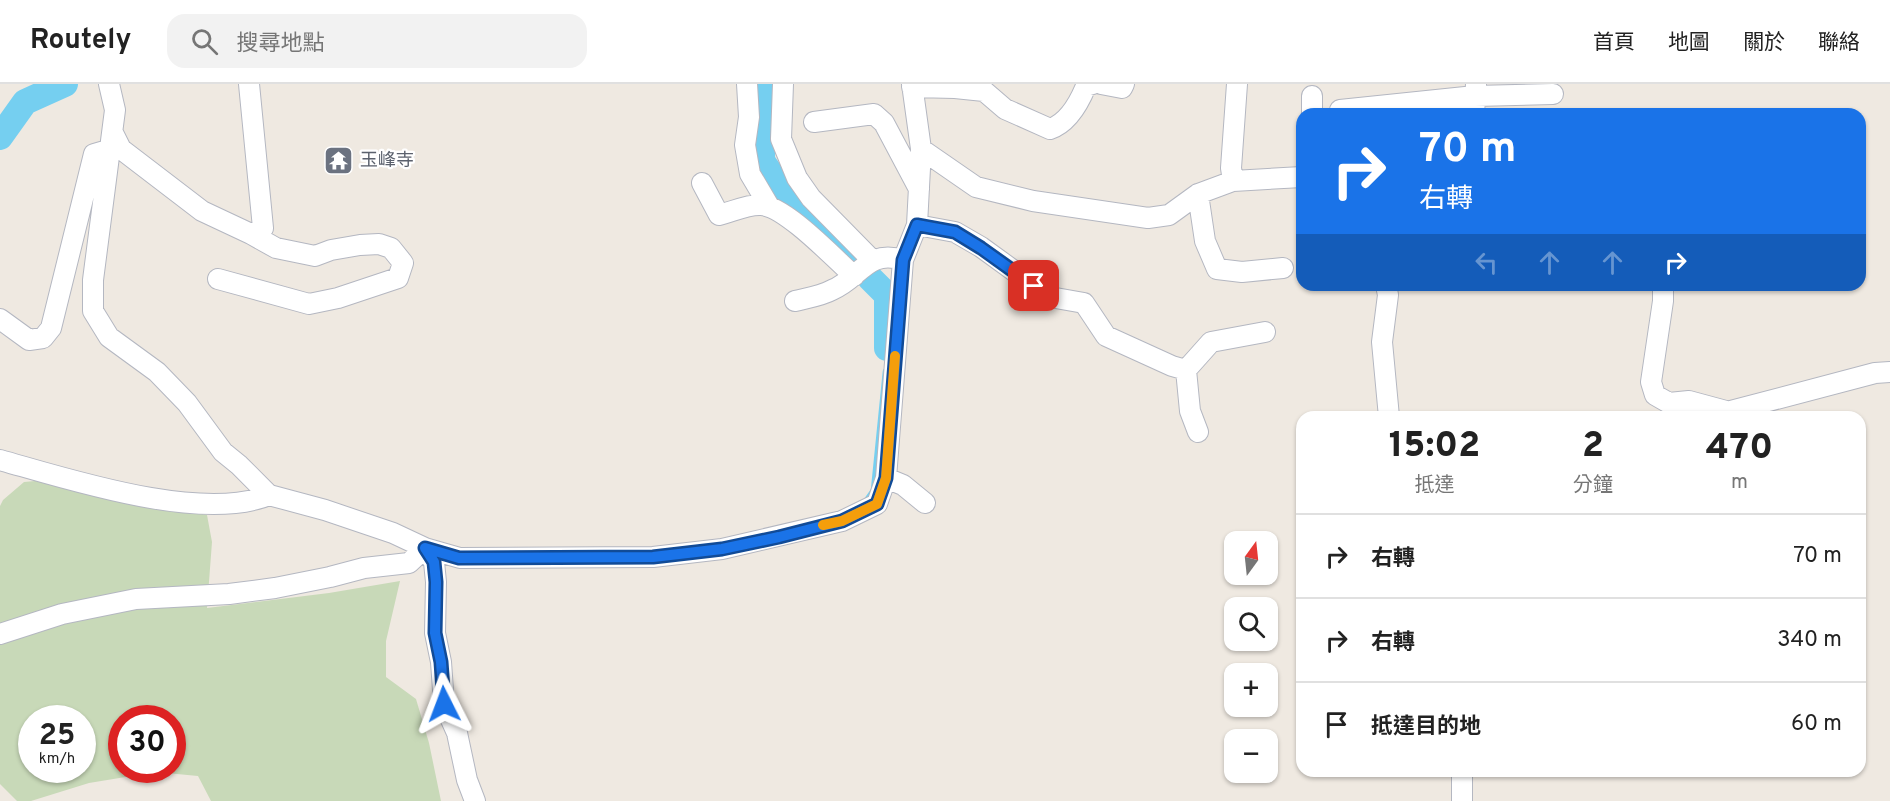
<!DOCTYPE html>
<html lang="zh-TW">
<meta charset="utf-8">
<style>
body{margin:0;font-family:Overpass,"Noto Sans TC",sans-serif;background:#f2f2f2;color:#222;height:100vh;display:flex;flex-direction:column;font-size:22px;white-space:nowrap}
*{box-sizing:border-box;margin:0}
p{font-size:20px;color:#767676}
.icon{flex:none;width:33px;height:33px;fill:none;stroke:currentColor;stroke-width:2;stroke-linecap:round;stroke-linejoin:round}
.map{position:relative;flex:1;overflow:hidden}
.side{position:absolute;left:1296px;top:327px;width:570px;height:366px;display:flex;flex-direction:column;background:#fff;border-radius:18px;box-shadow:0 2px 4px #0004}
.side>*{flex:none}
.top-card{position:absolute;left:1296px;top:24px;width:570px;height:183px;border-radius:18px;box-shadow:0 2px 4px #0004;background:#1a73e8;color:#fff;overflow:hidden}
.needle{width:39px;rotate:15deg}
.fabs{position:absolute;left:1224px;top:447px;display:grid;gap:12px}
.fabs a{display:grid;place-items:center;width:54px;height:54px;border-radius:12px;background:#fff;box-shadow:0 2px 4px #0004;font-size:30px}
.speed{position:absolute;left:18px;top:621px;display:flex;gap:12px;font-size:30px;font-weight:700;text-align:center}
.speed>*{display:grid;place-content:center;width:78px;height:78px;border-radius:50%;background:#fff;box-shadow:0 2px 4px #0004;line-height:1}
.speed small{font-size:15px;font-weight:400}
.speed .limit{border:9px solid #d22;background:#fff;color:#111}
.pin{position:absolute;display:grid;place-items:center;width:51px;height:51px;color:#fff;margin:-26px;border-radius:12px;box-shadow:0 3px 9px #0006}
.me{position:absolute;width:66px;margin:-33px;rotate:357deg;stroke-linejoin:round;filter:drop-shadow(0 0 4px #0008)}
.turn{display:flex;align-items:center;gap:21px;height:126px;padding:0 24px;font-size:27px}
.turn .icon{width:78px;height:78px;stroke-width:2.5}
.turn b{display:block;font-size:42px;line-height:51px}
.lanes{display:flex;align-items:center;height:57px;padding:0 24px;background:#0003;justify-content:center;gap:30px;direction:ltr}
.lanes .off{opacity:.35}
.eta{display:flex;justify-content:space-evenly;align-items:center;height:102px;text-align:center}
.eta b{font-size:36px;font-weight:800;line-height:42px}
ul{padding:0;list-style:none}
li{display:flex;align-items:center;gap:18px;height:84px;padding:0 24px;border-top:2px solid #e0e0e0}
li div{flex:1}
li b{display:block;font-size:22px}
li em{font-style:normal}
header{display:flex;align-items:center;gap:36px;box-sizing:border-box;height:84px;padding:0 30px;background:#fff;border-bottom:2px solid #e0e0e0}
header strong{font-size:28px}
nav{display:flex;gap:33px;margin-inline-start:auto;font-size:21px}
.search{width:420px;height:54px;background:#f2f2f2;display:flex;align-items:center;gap:15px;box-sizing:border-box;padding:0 21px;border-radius:18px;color:#767676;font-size:22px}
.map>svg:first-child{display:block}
</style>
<header>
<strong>Routely</strong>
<div class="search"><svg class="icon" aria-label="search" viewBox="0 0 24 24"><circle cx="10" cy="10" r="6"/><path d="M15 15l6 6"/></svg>搜尋地點</div>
<nav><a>首頁</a><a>地圖</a><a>關於</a><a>聯絡</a></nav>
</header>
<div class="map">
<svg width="1890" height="717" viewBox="0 0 1890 717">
<rect width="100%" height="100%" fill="#efe9e1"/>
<path fill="#c8d9b8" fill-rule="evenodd" d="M46,396l161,35 5,27 -5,66 122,-15 71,-12 -14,60v36l30,22 13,44 12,58h-230l-13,-25 -42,-4 -67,11 -58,18h-14l-17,-17v-278l3,-6 21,-18zM32,634h50v52h-50zM122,634h50v52h-50z"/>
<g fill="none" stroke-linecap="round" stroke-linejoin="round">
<path stroke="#75cff0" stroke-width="4.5" d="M866,416l7,-10 12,-119"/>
<path stroke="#75cff0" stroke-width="26" d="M763,0l-1,77 25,36 66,64
M0,53l25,-35 40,-18
M870,194l17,17v53"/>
<defs>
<path id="minor" d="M109,0l6,26 -22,170v31l16,26 48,35 30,31 36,49 16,13 30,30 56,15 68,23 32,15 35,10 193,-1 69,-8 120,-28 35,-17 9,-26 17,-218 14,-35 4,-76
M747,0l2,33 -4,28 5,29 19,32
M783,0l-2,55 16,39 14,20 61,62
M912,0l9,65 55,38 57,14 115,17 21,-3 29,-21 35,-13 69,-4
M1101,0l21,4 2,-4
M912,3l43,1 29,3 21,18 45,20c18,-6 29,-26 36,-43l7,-2
M1312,12v18
M1340,26l135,-14 78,-2
M1474,30l2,-30
M814,38l60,-8 10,9 35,66
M113,49l8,16 81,62 49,23 12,-6 -14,-144
M1233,97l-2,-13 6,-84
M702,99l17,32c13,-3 29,-11 42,-10 24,1 73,53 93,71
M1198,110l7,47 12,28 25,3 41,-4
M917,141l38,7 26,15 69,50 34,6 22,33 66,30 14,4 25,-28 54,-10
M218,195l91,25 29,-6 60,-20 5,-15 -12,-15 -12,-4 -19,1 -29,5 -16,6 -39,-8 -25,-14
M1386,201l2,10 -6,47 7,75
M1663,201v16l-12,81 4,13 14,8 20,-2 37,10
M795,217c12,-3 26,-5 37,-11 29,-12 34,-41 71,-30
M0,235l29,21 14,-2 8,-10 43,-174 17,-5
M1186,286l4,41 8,21
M1708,333l167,-44 15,-1
M0,376c68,19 202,63 269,35
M886,394l17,7 22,18
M0,550l62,-20 74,-15 93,-5 46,-6 55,-11 34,-9 45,-5 16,-15 9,14 2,20 -1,51 6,29 3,42 13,29 10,47 8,21
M1462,687v30"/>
</defs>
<use href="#minor" stroke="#b4b7c1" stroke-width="22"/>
<use href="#minor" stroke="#fff" stroke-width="20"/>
</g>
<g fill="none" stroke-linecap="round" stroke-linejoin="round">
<defs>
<path id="route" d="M444,620l-3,-42 -6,-29 1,-51 -2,-20 -9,-14 34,10 194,-1 69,-8 57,-12 63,-16 35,-17 9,-26 17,-218 14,-35 38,7 26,16 53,38"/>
</defs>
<use href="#route" stroke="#114b97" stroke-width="15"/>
<use href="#route" stroke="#1a73e8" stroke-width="10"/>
<path stroke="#f59e0b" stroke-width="10" d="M823,441l19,-4 35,-17 9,-26 9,-122"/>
</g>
<defs>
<symbol id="temple-square" viewBox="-11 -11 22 22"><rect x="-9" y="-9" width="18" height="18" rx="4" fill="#6b7280" stroke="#fff"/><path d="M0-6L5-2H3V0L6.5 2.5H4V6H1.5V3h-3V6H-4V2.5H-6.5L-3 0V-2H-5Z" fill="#fff"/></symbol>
</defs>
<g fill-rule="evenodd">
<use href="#temple-square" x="322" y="60" width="33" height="33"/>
</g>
<g text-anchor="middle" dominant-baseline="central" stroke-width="4.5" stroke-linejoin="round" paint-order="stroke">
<g font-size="18" fill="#5b616d" stroke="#fff" text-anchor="start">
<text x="360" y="77">玉峰寺</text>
</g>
</g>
</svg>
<div class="fabs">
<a><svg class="needle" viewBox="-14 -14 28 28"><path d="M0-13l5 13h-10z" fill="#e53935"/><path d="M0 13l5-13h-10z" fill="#767676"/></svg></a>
<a><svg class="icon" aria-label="search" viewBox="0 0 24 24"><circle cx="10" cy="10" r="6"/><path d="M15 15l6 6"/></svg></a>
<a>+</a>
<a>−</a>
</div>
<div class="speed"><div>25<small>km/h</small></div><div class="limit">30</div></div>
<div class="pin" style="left:1034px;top:202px;background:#d93025"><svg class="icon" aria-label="arrive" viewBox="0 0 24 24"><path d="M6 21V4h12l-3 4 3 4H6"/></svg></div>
<svg class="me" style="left:444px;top:620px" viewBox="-20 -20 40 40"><path d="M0-17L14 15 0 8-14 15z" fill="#1a73e8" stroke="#fff" stroke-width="4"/></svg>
<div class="top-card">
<div class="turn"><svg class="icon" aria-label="right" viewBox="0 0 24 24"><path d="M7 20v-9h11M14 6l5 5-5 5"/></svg><div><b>70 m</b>右轉</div></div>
<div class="lanes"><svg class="icon off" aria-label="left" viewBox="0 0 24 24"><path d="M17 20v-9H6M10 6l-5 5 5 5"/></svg><svg class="icon off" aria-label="ahead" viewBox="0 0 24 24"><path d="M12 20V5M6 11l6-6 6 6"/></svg><svg class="icon off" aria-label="ahead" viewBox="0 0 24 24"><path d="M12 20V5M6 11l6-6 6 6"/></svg><svg class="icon" aria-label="right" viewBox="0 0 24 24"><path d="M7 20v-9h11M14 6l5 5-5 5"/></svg></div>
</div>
<section class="side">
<div class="eta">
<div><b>15:02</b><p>抵達</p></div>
<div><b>2</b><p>分鐘</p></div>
<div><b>470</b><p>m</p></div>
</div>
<ul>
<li><svg class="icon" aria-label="right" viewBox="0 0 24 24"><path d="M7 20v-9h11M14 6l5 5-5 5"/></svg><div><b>右轉</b></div><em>70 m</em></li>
<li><svg class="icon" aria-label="right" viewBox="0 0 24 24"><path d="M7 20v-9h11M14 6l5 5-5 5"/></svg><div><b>右轉</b></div><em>340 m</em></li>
<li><svg class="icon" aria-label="arrive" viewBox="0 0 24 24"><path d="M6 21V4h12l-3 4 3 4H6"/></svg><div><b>抵達目的地</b></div><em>60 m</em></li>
</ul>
</section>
</div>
